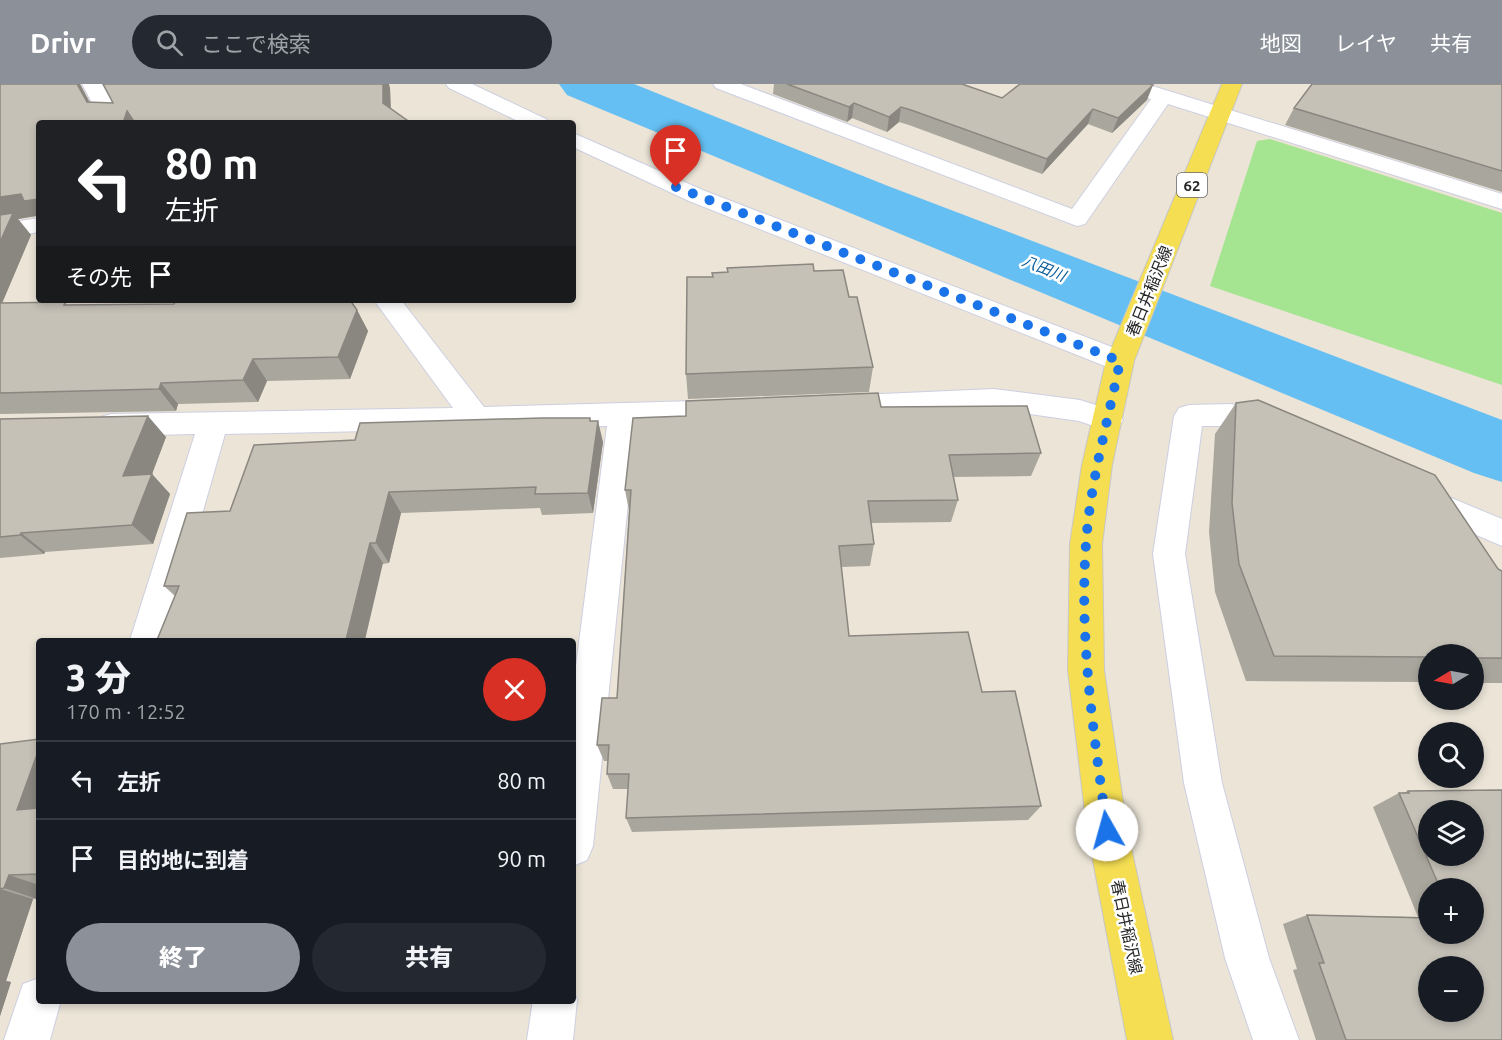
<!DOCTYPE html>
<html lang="ja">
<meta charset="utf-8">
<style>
body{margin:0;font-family:Ubuntu,"Noto Sans JP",sans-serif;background:#242831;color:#f1f3f6;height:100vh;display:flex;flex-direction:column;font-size:22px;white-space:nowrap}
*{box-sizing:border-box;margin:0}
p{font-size:20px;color:#9ea1a6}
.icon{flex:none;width:33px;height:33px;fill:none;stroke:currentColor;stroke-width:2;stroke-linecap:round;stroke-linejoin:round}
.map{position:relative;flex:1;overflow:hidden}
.drawer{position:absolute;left:36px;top:554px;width:540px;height:366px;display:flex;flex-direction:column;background:#171b24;border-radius:6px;box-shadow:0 3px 9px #0003}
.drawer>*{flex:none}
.top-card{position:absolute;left:36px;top:36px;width:540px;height:183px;border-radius:6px;box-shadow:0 3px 9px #0003;background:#202124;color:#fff;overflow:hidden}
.needle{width:39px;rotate:260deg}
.buttons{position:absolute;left:1418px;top:560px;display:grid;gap:12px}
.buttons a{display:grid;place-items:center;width:66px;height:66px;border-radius:50%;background:#171b24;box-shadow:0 3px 9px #0003;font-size:30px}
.pin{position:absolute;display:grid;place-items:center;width:51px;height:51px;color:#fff;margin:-62px -26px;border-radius:50% 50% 50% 0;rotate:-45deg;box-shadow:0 0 6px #0007}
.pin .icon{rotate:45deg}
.me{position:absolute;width:66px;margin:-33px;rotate:353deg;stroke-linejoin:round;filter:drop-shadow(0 0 4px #0008)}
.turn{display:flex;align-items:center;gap:21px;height:126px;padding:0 30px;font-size:27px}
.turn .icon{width:78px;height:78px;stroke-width:2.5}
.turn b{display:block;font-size:42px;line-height:51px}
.then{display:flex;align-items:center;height:57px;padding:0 30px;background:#0003;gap:12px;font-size:22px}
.round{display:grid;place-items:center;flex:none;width:63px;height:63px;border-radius:32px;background:#242831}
.summary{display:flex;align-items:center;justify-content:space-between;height:102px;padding:0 30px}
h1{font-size:36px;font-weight:800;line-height:45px}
.button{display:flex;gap:12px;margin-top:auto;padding:12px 30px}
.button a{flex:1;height:69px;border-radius:36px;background:#8c9099;color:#fff;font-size:24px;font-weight:800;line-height:69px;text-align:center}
.button a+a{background:#242831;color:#f1f3f6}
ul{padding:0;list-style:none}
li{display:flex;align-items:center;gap:18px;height:78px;padding:0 30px;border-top:2px solid #363941}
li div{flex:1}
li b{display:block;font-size:22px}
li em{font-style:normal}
header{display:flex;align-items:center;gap:36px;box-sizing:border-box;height:84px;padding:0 30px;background:#8c9099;color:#fff}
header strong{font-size:28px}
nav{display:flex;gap:33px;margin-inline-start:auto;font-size:21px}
.search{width:420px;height:54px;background:#242831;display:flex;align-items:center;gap:15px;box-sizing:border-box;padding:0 21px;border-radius:33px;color:#9ea1a6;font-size:22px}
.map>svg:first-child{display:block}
</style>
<header>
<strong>Drivr</strong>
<div class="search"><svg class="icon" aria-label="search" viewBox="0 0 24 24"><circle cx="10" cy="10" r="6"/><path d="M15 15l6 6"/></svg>ここで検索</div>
<nav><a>地図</a><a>レイヤ</a><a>共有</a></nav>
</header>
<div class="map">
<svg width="1502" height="956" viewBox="0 0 1502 956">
<rect width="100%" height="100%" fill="#ebe4d7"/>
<path fill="#a5e491" d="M1270,55l232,74v172l-292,-99 47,-145z"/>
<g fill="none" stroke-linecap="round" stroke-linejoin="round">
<path fill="#65bff2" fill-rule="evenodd" d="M559,0h75l254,102 614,234v62l-28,-9 -907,-378z"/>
<defs>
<path id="minor" d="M82,0h20l23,39h-22z
M446,0h26l74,35 4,4h-28l-73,-35z
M713,0h28l331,125 79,-110 -33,-11 -3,-4h31l356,110v15l-334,-105 -83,120 -8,2 -361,-138z
M573,49l132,58 425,163 4,7 -4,7 -10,3 -10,-3 -421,-167 -116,-54z
M39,134v14l-39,6v-14z
M374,216h27l83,107 247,-7 10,3 4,7 -4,7 -10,3 -95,5 -43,421 -6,14 -14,6v-177l34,-263 -382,8 -59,206h-36l65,-206 -84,2 -10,-3 -5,-8 5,-8 10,-3 342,-6z
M994,305l86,11 38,12 5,8 -5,8 -10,3 -29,-10 -85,-12 -158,7 -10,-3 -4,-7 4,-7 10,-3z
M1232,320l46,19 5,8 -5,8 -10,3 -39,-16h-27l-17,128 37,229 47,175 30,82h-46l-28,-82 -41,-175 -31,-229 21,-138 5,-8 10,-3z
M1420,401l82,34v27l-93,-40 -5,-9 5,-9z
M39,894v22h22l-11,40h-46l19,-56z
M573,905l4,11 -4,40h-46l6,-40h40z"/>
<path id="primary" d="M1222,0h20l-108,277 -22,104 -10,79 2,126 23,159 46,211h-46l-40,-211 -19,-159 2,-126 12,-79 24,-104z"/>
</defs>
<use href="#minor" stroke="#cdcfe1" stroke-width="2"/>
<use href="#primary" stroke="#c7c7c7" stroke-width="2"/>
<use href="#minor" fill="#fff" fill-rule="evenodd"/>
<use href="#primary" fill="#f5de52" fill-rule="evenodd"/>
</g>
<path fill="#a9a69d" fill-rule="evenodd" d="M0,0h80l10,18 23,1 277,-15 1,21 20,14h-372v97l-3,-4 -18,3 13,16 -29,68 67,2 288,5 11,21 -18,48 -83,2 -9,21 -80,2 -2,7 -176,3z
M774,0h188l40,14 145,2 -35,33 -24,-9 -46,50 -133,-49 -10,-3 -12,10 -35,-14 -5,4 -74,-28z
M1502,0v108l-217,-67 9,-17z
M727,184l87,3 35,26 24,70 -4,25 -181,7 -2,-25 27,-97 14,-5z
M1236,319l262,166 4,2v112h-29v-29h-45v28l-182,-1 -31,-89 -6,-60 6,-98z
M686,332l355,37 -10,23 -78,1 5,23 -7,22 -80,1 3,21 -4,22 -29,1 8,69 133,56 59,114 -13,14 -396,12 -6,-14 2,-29h-15l-6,-15 1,-13h-4l-7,-16 20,-47 12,-187 -4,-21z
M0,335l166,18 -14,37 18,20 -17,50 -108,8 -1,2 -44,4z
M591,337l12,21 -10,71 -51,2 -2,-7 -139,5 -12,50 -214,33 -11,-10 66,-75 125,-71z
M0,660l39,5v143l-2,7h-4l-27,82 5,1 -11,34z
M1502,706v250h-186l-23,-70 4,-1 -14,-45 24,-9 111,2 -45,-110 26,-14h3l6,-2zM1428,726h45v45h-45zM1428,804h45v45h-45zM1428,882h45v45h-45z"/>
<path fill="#8a8780" d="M77,0h3l20,39 -13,-21z
M383,0h6l1,4 1,35 -8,-20z
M1153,1l-6,15 -35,33 6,-15z
M854,19l-2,15 -5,4 2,-15z
M901,23l-2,15 -12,10 2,-15z
M1093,25l-5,15 -46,50 5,-15z
M127,27l7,12h-11z
M21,110l18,5v21l-3,-4 -18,3 13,16 -31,73v-111z
M357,226l11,21 -18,48 -12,-22z
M253,275l14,22 -9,21 -15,-22z
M161,299l17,21 -2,7 -17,-22z
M148,332l18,21 -14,37 18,20 -17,50 -21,-19 -9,-49z
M598,337l5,21 -10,71 -5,-20z
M389,408l12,21 -12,50 -13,-20z
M21,449l24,19 -1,2 -24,-19z
M370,459l13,20 -18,77h-19z
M39,665v70l-22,-9z
M9,791l30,10v7l-2,7 -33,-11z
M0,805l33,10 -27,82 5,1 -11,34z"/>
<path fill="#c5c1b7" stroke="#8a8780" stroke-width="1.5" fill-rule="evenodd" d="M0,0h77l10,18 26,1 -10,-19h280v19l28,20h-276l-8,-12 -4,12h-84v76l-15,2 -3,-7 -21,3z
M787,0h175l40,14 18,-14h129l4,1 -35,33 -25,-9 -46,50 -136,-49 -10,-3 -12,10 -35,-14 -5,4z
M1312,0h190v87l-208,-63z
M13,129l-13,29v-27z
M813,180l1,7 29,-1 6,27h8l16,70 -187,7 1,-97h26l-1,-4 16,-1 -1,-4z
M176,216h174l7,10 -19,47 -85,2 -10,21 -82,3 -2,6 -159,4v-90l66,-1 -2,3 110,-1z
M878,309l3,14 146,-1 14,47 -92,2 9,45 -90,1 6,43 -35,2 10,90 119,-4 14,60 33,-1 26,115 -415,12 3,-44h-22l2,-29h-12l5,-47h15l14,-208h-6l8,-72 53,-2v-15z
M1258,316l177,75 63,94 4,2v87h-29v-4h-45v3l-154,-1 -35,-92 -7,-61 4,-100z
M148,332l-25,60 29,-2 -20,51 -111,8 -1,2 -20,2v-118z
M541,334h49v3h8l-10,72 -53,1 1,-7 -147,5 -13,51h-6l-24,97h-189l22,-54h-15l23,-73 43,-2 24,-66 101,-5 5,-17z
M39,655v10l-22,61 22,-2v66l-30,1 -5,13 -4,1v1v-146z
M1502,706v250h-156l-27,-77h5l-17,-48 121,3v15h45v-45h-33l-41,-95h10l-1,-2zM1428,726h45v45h-45zM1428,882h45v45h-45z"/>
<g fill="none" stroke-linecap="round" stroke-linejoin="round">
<path stroke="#1a73e8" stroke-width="10" stroke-dasharray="0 18" d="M676,103l444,174c-12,61 -30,121 -34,183 -7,96 8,191 21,286"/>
</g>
<g text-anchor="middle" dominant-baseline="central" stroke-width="5" stroke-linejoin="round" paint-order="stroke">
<rect fill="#fff" stroke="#686868" stroke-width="1.5" x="1177" y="89" width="30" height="24" rx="4.5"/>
<g font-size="15" font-weight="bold" fill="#272727">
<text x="1192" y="101">62</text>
</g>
<g font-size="15" font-style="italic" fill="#085a99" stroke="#fff">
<text transform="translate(1044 184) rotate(22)">八田川</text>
</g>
<g font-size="16" fill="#272727" stroke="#fff">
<text transform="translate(1149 207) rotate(-68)">春日井稲沢線</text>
<text transform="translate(1127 843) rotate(78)">春日井稲沢線</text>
</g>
</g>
</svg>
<div class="buttons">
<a><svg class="needle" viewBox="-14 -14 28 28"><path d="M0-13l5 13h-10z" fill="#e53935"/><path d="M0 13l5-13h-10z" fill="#9ea1a6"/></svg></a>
<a><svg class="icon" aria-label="search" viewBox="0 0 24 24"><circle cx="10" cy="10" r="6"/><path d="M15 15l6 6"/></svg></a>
<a><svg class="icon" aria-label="layers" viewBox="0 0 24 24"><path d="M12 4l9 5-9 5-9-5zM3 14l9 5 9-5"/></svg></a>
<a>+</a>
<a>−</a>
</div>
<div class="pin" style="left:676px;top:103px;background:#d93025"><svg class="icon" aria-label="arrive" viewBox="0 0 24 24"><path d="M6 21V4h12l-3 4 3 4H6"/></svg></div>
<svg class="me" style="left:1107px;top:746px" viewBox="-20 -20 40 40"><circle r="19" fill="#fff"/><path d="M0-13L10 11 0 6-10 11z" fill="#1a73e8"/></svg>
<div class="top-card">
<div class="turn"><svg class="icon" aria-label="left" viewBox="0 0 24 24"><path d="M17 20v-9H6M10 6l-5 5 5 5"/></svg><div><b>80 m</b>左折</div></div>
<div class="then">その先<svg class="icon" aria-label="arrive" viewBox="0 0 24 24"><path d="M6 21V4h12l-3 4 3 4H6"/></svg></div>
</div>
<section class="drawer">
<div class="summary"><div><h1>3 分</h1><p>170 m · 12:52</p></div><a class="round" style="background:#d93025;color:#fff"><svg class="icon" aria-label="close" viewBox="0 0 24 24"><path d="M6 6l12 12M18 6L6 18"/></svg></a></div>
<ul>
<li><svg class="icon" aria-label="left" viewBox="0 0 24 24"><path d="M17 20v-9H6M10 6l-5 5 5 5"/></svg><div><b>左折</b></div><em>80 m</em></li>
<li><svg class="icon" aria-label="arrive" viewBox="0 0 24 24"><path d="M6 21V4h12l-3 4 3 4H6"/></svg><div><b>目的地に到着</b></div><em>90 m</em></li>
</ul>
<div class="button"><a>終了</a><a>共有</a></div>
</section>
</div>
